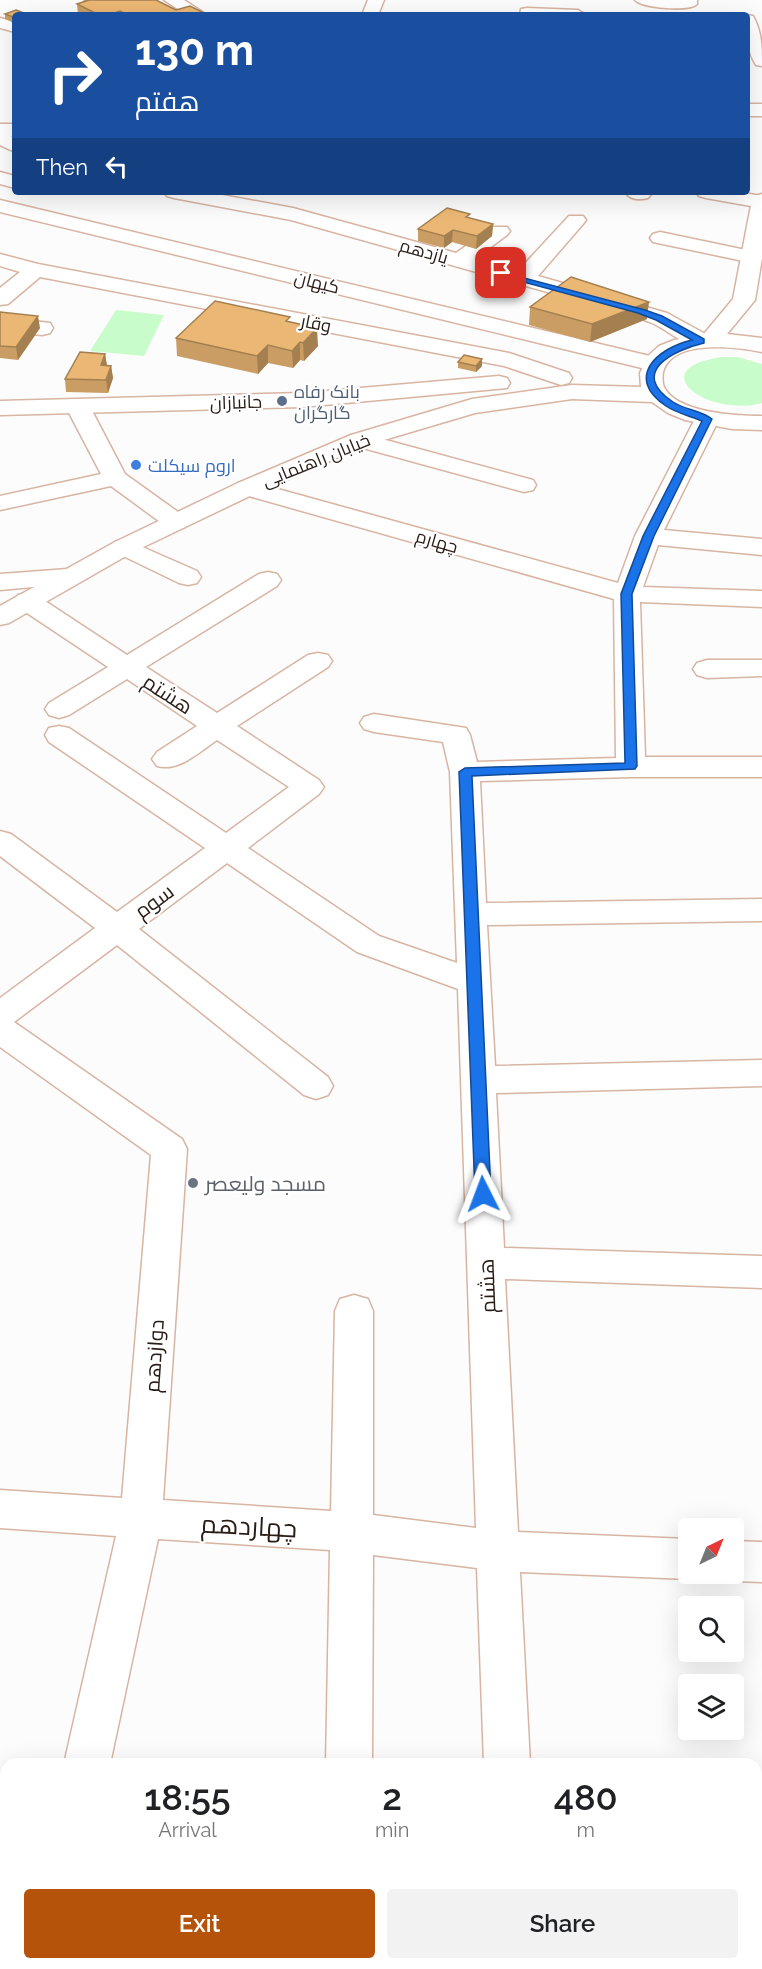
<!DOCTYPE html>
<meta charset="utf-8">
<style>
body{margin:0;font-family:Raleway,Cairo,sans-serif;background:#f2f2f2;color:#202124;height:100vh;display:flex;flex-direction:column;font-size:22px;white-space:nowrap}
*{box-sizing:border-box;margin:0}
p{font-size:20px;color:#757577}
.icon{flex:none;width:33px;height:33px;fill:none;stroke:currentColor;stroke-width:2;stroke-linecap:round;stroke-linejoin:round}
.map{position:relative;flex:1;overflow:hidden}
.details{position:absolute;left:0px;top:1758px;width:762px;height:212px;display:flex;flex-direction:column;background:#fff;border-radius:18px 18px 0 0;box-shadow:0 6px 24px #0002}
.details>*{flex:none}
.guide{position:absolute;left:12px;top:12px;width:738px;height:183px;border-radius:6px;box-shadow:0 6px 24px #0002;background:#1a4fa0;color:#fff;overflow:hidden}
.needle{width:39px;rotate:43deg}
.buttons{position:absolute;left:678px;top:1518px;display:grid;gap:12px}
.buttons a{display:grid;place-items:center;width:66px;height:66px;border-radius:6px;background:#fff;box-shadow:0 6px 24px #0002;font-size:30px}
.pin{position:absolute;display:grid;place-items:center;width:51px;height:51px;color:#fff;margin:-26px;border-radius:12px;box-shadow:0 3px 9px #0006}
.me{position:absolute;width:66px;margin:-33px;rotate:357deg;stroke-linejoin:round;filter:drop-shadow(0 0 4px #0008)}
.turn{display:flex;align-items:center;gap:21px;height:126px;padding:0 24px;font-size:27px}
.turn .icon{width:78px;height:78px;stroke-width:2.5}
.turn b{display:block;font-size:42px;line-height:51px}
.then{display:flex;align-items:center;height:57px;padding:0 24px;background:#0003;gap:12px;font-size:22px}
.eta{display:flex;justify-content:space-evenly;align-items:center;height:102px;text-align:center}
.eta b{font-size:36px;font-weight:600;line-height:42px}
.primary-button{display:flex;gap:12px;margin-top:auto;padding:12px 24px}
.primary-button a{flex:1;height:69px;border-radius:6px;background:#b45309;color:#fff;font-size:24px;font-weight:600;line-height:69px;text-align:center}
.primary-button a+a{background:#f2f2f2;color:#202124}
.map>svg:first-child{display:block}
</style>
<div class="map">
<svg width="762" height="1969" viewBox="0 0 762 1969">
<rect width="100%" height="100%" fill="#fcfcfc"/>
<path fill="#c9fccb" d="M116,310l48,5 -20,41 -54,-5z
M722,357h16l24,7v39c-53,15 -122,-34 -40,-46z"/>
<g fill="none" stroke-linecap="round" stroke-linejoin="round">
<defs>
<path id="street" d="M164,0h20l23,15h-20z
M368,0h16l-6,15h-16z
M635,0h62v4c-7,8 -55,4 -62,-4z
M527,8l51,2 8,5h-66l1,-6z
M0,18l15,4v10l-15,-4z
M0,131l15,7v14l-15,-7z
M0,172l15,4v12l-15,-4z
M164,192h42l87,16 163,45 37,-26h14l3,4 -3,4 -31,23 43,12 50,-54h14l3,4 -3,4 -45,52 129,37 42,23 3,5 -3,5c-20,5 -39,-15 -57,-23 -11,-5 -25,-8 -37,-12l-324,-91 -117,-22 -7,-2z
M625,192h24l2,2 -3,4c-8,2 -18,2 -23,-6z
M696,192h43l22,4 1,12 -56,-10 -7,-2z
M0,200l654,157 8,2 3,5 -3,5 -8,2 -654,-159z
M660,232l100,21 2,6 -9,4 -100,-21 -3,-4 3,-4z
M0,254l38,10 471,89 60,20 3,5 -3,5 -8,2 -57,-19 -464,-89 -32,27 -8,1v-17l20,-16 -20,-6z
M0,317l50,6 3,5 -3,5 -8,2 -42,-4z
M78,400l8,2 4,5 35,67 60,43 4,5 -4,5 -9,3 -9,-3 -56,-41 -111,24v-14l101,-22 -35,-67 4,-5z
M707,412l8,2 4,5 -55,111 98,9v16l-104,-10 -15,42 119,4v16l-122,-5 5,155h117v20h-131l-151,4 6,122 276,-4v22l-275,4 8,141 267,-6v26l-266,7 8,155 258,8v32l-257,-9 13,253 170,7v35h14l-14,5 -168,-7 10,192h-46l-7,-196 -104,-13 -1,209h-46l4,-214 -172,-11 -48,225h-46l52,-228 -116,-8v-38l122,8 29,-343 -151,-108v-49l95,-70 -95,-72v-25l11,3 106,78 88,-64 -156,-106 -4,-7 4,-7 10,-2 10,2 157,105 63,-46 -72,-47c-18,12 -38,32 -60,26l-5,-7 5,-7 40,-26 -70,-47 -58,36 -10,3 -10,-3 -4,-6 4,-6 59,-36 -90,-60 -4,-6 4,-6 9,-2 9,2 91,60 132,-81 9,-2 9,2 4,6 -4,6 -131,81 71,46 91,-58 10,-2 10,2 4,6 -4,6 -91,59 82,54 5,7 -5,7 -71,54 131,88 78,27 -7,-191 -7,-30 -69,-10 -10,-3 -4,-6 4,-6 10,-3 92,14 4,7 7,27 139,-4 -2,-159 -376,-106 -3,-5 3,-5 9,-2 9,2 362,100 17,-47 60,-117 4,-5zM227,863l130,89 101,37 18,539 -103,-13v-204l-5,-12 -14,-4 -14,4 -5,12 -4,200 -168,-11 24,-351 -5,-10 -168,-117 103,-77 187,150 12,4 12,-4 5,-9 -5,-9 -189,-148z
M360,433l173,47 3,5 -3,5 -9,2 -172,-47 -4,-5 4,-5z
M124,539l73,32 4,6 -4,6 -9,2 -9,-2 -64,-31 -4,-5 4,-5z
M68,569l9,2 4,6 -4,6 -77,7v-16z
M707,660h55v16l-55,2 -10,-3 -4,-6 4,-6z
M734,1541l28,1v40l-28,-1 -15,-6 -1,-1h16z
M756,1827h6v48h-6z
M491,1964h50v5h-50z"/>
<path id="secondary" d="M747,15l6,1c9,16 9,32 9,50l-6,-1c-10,-16 -9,-32 -9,-50z
M747,104h15v12h-15z
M0,124h15v12h-15z
M762,194v64l-7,42 -28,34 35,4v14c-25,-5 -86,-13 -98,17 -2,4 -2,13 0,18 12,26 73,29 98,29v14l-30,-1 -47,-9 -17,-7 -16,-11 -80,-3 -97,14 -108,32 -111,48 -123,59 -124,71 -9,2v-19l115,-64 123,-59 113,-48 121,-36 100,-14 69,2 -1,-14 8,-17 11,-10 15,-6 29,-5 30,-36 19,-99 3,-4z
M499,376l8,2 3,5 -3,5 -204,19 -303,8v-14l303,-8z"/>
</defs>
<use href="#street" stroke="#d8b4a2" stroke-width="3"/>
<use href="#secondary" stroke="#d8b4a2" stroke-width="3"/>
<use href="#street" fill="#fff" fill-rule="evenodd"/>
<use href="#secondary" fill="#fff" fill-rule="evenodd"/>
</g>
<path fill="#ca9d64" d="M83,0h73l20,10 30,4v1h-128l-1,-11 7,-3z
M24,13v2h-9v7l-1,1 -9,-4v-5z
M470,218l23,6 -1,12 -16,13 -24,-7 -8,6 -26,-7v-12z
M530,307l117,12 -57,23 -61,-17z
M0,312l40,16 -22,32 -18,-2z
M290,322l28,24 -14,15 -4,-1 -7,8 -25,-5 -10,11 -81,-18 -1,-18z
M105,354l2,12h4l2,12 -5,15 -42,-1 -1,-13z
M482,359v7l-6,6 -18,-4v-6z"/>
<path fill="#a48051" d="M120,11l1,4h-13z
M493,224l-1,12 -16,13 1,-13z
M453,230l-1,12 -8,6v-12z
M649,302l-2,17 -57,23 2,-18z
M38,316l2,12 -22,32 -2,-13z
M317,328l1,18 -14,15 -1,-18z
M300,342v18l-7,8 -1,-17z
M268,345v18l-10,11 -1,-18z
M105,354l2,12 -6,-1z
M482,359v7l-6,6v-6z
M111,366l2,12 -5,15 -2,-13z"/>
<path fill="#ebb774" stroke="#a48051" stroke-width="1.5" d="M89,0h67l20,10 14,-4 16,8 -5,1h-73l-8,-4 -12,4h-9l-22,-11z
M16,10l8,3 -9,2v1l-2,1 -8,-3z
M447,208l23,6 -4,3 27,7 -16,12 -24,-6 -9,6 -26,-7z
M571,277l78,25 -57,22 -62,-17z
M215,301l75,16 -4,4 31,7 -14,15 -3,-1 -8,9 -24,-6 -11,11 -81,-18z
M0,312l38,4 -22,31 -16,-1z
M80,352l25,2 -4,11 10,1 -5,14 -41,-1z
M464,355l18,4 -6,7 -18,-4z"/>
<path fill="#1a73e8" stroke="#114b97" stroke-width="1.5" d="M498,271l147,39 17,6 42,23v4c-30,7 -76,29 -31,59 12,8 28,8 39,17l-58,117 -22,58 5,172 -2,3 -163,7 19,418 -3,5h-10l-3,-5 -16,-422 6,-4 160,-5 -4,-169 22,-58 59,-115c-12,-5 -26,-8 -36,-15 -42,-28 -9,-58 26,-66l-36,-20 -18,-7 -140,-38z"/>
<circle fill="#5c6f8a" stroke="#fff" stroke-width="2" cx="282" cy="401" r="6"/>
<circle fill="#3f7fe0" stroke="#fff" stroke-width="2" cx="136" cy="465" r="6"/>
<circle fill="#6b7280" stroke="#fff" stroke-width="2" cx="193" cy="1183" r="6"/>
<g text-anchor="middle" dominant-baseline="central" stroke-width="4.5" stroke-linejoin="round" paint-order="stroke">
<g font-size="18" fill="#2a1d17" stroke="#fff">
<text transform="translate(424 251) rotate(16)">یازدهم</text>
<text transform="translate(317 282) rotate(14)">کیهان</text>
<text transform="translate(316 323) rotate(11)">وقار</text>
<text transform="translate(236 402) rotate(-2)">جانبازان</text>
<text transform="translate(316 460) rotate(-22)">خیابان راهنمایی</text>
<text transform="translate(437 541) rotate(16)">چهارم</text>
</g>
<g font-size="18" fill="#4e5e75" stroke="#fff" text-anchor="start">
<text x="294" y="391">بانک رفاه<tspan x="294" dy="21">گارگران</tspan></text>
</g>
<g font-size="18" fill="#366cbe" stroke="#fff" text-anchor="start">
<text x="148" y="465">اروم سیکلت</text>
</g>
<g font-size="21" fill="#2a1d17" stroke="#fff">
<text transform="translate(168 694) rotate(33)">هشتم</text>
<text transform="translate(154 901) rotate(-36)">سوم</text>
<text transform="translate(487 1286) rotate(-92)">هشتم</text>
<text transform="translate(154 1356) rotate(-86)">دوازدهم</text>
</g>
<g font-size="21" fill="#5b616d" stroke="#fff" text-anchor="start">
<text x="205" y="1183">مسجد ولیعصر</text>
</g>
<g font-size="26" fill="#2a1d17" stroke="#fff">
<text transform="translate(249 1526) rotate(3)">چهاردهم</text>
</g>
</g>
</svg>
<div class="buttons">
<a><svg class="needle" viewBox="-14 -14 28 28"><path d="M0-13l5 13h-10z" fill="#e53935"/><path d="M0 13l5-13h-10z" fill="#757577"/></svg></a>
<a><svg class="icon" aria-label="search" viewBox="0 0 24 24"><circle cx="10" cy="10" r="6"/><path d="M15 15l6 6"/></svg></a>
<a><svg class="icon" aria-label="layers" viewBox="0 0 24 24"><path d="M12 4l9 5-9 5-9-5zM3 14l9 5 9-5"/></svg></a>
</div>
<div class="pin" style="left:501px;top:273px;background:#d93025"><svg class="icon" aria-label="arrive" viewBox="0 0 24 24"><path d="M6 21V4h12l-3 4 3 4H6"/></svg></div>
<svg class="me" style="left:483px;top:1194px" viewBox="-20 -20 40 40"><path d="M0-17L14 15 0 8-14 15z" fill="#1a73e8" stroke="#fff" stroke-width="4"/></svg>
<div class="guide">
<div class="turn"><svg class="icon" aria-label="right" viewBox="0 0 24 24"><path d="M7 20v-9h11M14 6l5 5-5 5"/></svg><div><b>130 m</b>هفتم</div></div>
<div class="then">Then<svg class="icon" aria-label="left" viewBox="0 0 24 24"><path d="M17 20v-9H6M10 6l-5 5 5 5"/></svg></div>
</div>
<section class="details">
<div class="eta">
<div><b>18:55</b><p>Arrival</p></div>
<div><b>2</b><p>min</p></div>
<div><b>480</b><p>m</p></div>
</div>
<div class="primary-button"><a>Exit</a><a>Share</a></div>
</section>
</div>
